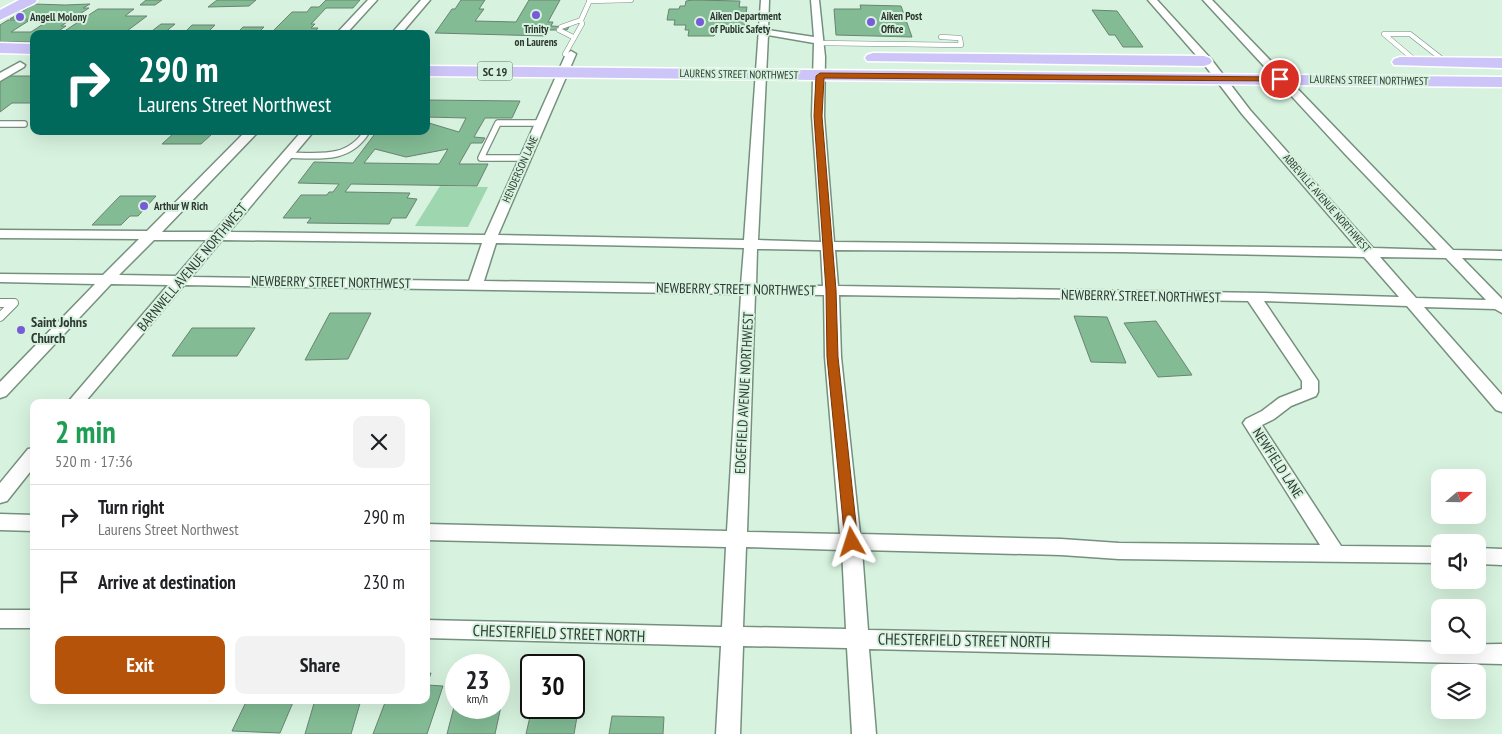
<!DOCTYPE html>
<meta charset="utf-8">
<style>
body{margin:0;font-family:"PT Sans Narrow",sans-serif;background:#f2f2f2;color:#202124;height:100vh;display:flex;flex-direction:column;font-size:19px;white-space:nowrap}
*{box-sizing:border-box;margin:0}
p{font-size:16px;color:#757577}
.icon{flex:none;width:28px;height:28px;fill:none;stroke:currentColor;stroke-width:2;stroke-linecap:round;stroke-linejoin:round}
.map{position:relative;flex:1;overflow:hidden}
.side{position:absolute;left:30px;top:399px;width:400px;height:305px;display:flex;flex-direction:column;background:#fff;border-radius:10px;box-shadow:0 5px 20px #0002}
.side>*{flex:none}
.guide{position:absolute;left:30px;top:30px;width:400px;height:105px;border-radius:10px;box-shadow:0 5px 20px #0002;background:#00695c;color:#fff;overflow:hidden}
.needle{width:32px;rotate:70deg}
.fabs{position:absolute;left:1431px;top:469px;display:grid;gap:10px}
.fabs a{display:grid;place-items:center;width:55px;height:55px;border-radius:10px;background:#fff;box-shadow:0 5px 20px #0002;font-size:25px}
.speed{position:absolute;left:445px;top:654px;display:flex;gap:10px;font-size:25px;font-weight:700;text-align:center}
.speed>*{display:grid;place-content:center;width:65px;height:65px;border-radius:50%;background:#fff;box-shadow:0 5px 20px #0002;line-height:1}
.speed small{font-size:12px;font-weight:400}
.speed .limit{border:2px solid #111;border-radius:8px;background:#fff;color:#111}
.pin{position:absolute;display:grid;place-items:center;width:42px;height:42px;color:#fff;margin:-21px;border:2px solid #fff;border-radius:50%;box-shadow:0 1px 5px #0007}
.me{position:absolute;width:55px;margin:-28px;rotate:354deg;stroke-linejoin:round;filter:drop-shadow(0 0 4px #0008)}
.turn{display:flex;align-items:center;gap:18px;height:105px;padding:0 25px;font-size:22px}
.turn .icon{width:65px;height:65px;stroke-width:2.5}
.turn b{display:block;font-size:35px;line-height:42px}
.round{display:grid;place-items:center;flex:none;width:52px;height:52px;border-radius:10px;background:#f2f2f2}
.overview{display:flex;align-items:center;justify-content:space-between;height:85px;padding:0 25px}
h1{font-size:30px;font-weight:600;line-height:38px;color:#1e9e55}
.button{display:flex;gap:10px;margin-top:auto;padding:10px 25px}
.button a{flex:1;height:58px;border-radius:10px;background:#b45309;color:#fff;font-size:20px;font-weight:600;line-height:58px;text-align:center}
.button a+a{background:#f2f2f2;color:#202124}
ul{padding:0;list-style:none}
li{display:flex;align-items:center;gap:15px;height:65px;padding:0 25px;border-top:1px solid #e0e0e0}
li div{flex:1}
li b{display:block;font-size:19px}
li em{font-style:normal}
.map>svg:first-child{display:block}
</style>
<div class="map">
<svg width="1502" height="734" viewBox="0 0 1502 734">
<rect width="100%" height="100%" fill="#d7f3df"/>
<path fill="#9ed7af" d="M440,186l48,1 -20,40 -53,-1z"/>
<path fill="#82bb94" stroke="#6a8372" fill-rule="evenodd" d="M146,0h16l-7,5h-15z
M217,0h39l-7,6 -41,1z
M326,0h34l-7,8h-27l-15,16h4l-4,4h7l-5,6h-43l22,-22h15l4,-5h8z
M461,0h24l-6,9h5l-9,12 41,1 13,-22h31l-12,22h5l-2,4 18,1 -2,3h-18l-3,6 -111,-3 17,-24h3z
M693,0l47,1 -1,6h8l-3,20h-17v3h-8l-5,6h-26l1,-6h-4l1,-5h-12l1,-5h-8l2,-11h10l1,-3h5l1,-5z
M34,4l31,1 25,-1 -7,4h6l-28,18h5l-12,8h-20v8h-34v-17l8,-5h22l-19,12h20l20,-13h-41z
M860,5l41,1 11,31 -76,-2 -2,-26h27z
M98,9h36l-9,7h22l-24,18h-63z
M1092,10l25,1 26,36h-20l-8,-12h-6z
M161,24h14l-12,10h-15z
M192,25h23l-9,9h-23z
M243,27h21l-7,7h-21z
M7,76h27v27h-22l-12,9v-31z
M426,100l94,1 -8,17h-27l-11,19 11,1 -3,5h-11l-12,21h29l-11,22 -126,-2 -6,8 65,1 -3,5 10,1 -11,19h-14l-3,6 -82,-1 4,-5h-28l18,-23h26l2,-3h4l6,-8 -41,-1 16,-21 39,1 24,-32h49v-7l3,-1 30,9 7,-14 -40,-1zM375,149l31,8 42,-8 -9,15 -75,-1z
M174,133l38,1 -11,10h-39z
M120,196h36l-18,20h-8l-9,9h-29z
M330,313h41l-23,46 -43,1z
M1074,316l33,1 19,46 -35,-1z
M1156,321l36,54 -34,2 -34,-54z
M192,328h63l-18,28h-65z
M426,673h5l-4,12 16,1 -16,48h-54l13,-34h40z
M574,682h9l-9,52h-48l6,-26h42z
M499,688h6l-10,46h-48l9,-35v9h43z
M247,700h47l-14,33 -48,-2z
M315,700h46l-10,34h-46z
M612,716l52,1 -1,17h-54z"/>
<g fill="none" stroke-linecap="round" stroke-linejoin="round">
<defs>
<path id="service-far2" d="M589,1l42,-1
M561,27l20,-7
M559,30l14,7
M818,43l143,2 -1,-7 -19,-1
M565,54l17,-30 -1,-4 9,-20
M1417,62l-33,-28h26l37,29"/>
<path id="service-far1" d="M0,124h24
M288,155c31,1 61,6 79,-24
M525,158h-44l17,-35h42"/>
<path id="service" d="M0,303h14l-14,14"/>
<path id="minor" d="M368,0h9l-31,34h-10z
M421,0h9l-29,34h-10z
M761,0h8l-1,30 46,7 -3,-37h8l6,57 -1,59 10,126 523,6 -115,-134 -39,-51 -55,-63h9l54,59 39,51 123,138 64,2 -92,-96 -142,-154h9l241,250 49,1v8l-40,-1 40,41v14l-7,-4 -71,-2 78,88v17l-6,-2 -89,-104 -143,-5 54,80v11l-2,4 -25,10 -17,13 -12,6 79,121 99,1v16l-321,-4 -58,-4 -199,-5 6,80 499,10 73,2v3l62,-1v20l-633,-15 7,85h-24l-5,-86 -104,-2 -3,88h-24l5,-88 -295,-8v-18l296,7 4,-80 -300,-7v-16l301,7 14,-237 -557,-9 -99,117h-17l100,-117 -57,-1 -105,112 -6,2v-16l95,-98 -95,-2v-8l103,1 36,-36 -139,-1v-8l147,1 99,-100h13l-97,101h52l88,-101h12l-85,101 256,3 81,-181 5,-3 5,3 -78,181 246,5zM768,35l46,8 -2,73 9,126 -63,-2zM154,240h53l-31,36 -57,-1zM222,240l260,3 -13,38 -278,-4zM496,243l248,5 -3,37 -257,-4zM757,249l64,1 2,36 -67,-1zM835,250l286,2 243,5 35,40 -136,-4 -425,-7zM1380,257l66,1 40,42 -70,-2zM755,294l69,1 1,62 15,177 -93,-2zM839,295l409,6 54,80v8l-23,9 -17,13 -16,8 -3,4 77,122 -201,-2 -58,-4 -201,-5 -19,-177zM746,547l96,3 4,79 -103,-2z
M20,62l5,3 -1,2 -24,14v-8z
M34,448v19l-27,34 -7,2v-20l28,-34z
M0,514l34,1v16l-34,-1z
M1478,548l24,1v16l-24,-1z
M0,610h34v18h-34z"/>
<path id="primary" d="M19,0h18l-2,3 -35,17v-10z
M0,43l34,1v10l-34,-1z
M873,53l331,3 6,2 2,3 -2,3 -6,2 -337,-5 -2,-3 2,-3z
M1400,57l102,1v10l-108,-3 -2,-3 2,-3z
M426,66l1076,11v10l-1076,-11z"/>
</defs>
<use href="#service-far2" stroke="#76907e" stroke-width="5.5"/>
<use href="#service-far1" stroke="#76907e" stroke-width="8"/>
<use href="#service" stroke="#76907e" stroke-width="10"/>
<use href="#minor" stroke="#76907e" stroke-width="3"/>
<use href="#primary" stroke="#fff" stroke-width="3"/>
<use href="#service-far2" stroke="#fff" stroke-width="4.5"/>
<use href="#service-far1" stroke="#fff" stroke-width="5.5"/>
<use href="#service" stroke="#fff" stroke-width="8"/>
<use href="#minor" fill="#fff" fill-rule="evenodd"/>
<use href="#primary" fill="#cdc4f7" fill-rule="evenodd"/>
</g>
<path fill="#b45309" stroke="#753606" d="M820,73l460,4 4,2 -4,2 -456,-3 -2,38 14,174 2,67 20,185 -2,4 -4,1 -5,-1 -2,-4 -18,-185 -1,-67 -12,-174 2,-40z"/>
<g fill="#785bd6" stroke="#d7f3df" stroke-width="2">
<circle cx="536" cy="15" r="5"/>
<circle cx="20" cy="17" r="5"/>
<circle cx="700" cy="22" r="5"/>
<circle cx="871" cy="22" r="5"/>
<circle cx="144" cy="206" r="5"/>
<circle cx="21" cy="330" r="5"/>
</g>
<g text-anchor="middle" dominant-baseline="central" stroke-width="4" stroke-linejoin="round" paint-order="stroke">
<g font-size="11" font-weight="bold" fill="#2d3831" stroke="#d7f3df" text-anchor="start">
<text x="710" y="16">Aiken Department<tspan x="710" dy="13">of Public Safety</tspan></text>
<text x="881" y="16">Aiken Post<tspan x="881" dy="13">Office</tspan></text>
<text x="30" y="17">Angell Molony</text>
<text x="536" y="29" text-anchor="middle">Trinity<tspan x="536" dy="13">on Laurens</tspan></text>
<text x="154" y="206">Arthur W Rich</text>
</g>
<g font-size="11" fill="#2d3831" stroke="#d7f3df">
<text transform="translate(739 74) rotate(1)">LAURENS STREET NORTHWEST</text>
<text transform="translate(1369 80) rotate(1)">LAURENS STREET NORTHWEST</text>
<text transform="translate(520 169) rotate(-66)">HENDERSON LANE</text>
<text transform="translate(1327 203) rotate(49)">ABBEVILLE AVENUE NORTHWEST</text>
</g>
<rect fill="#d7f3df" stroke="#607065" stroke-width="1" x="477.5" y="61.5" width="35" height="19" rx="4"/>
<g font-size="12" font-weight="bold" fill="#2d3831">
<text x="495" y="71">SC 19</text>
</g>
<g font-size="14" fill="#2d3831" stroke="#d7f3df">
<text transform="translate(192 267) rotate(-50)">BARNWELL AVENUE NORTHWEST</text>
<text transform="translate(331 282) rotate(1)">NEWBERRY STREET NORTHWEST</text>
<text transform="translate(736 289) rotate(1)">NEWBERRY STREET NORTHWEST</text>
<text transform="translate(1141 296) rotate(1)">NEWBERRY STREET NORTHWEST</text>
<text transform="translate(744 393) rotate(-87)">EDGEFIELD AVENUE NORTHWEST</text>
<text transform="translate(1278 463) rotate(57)">NEWFIELD LANE</text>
</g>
<g font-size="14" font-weight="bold" fill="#2d3831" stroke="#d7f3df" text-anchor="start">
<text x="31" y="322">Saint Johns<tspan x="31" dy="16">Church</tspan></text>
</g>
<g font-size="16" fill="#2d3831" stroke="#d7f3df">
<text transform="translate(559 633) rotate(2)">CHESTERFIELD STREET NORTH</text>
<text transform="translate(964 640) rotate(1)">CHESTERFIELD STREET NORTH</text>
</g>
</g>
</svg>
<div class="fabs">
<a><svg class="needle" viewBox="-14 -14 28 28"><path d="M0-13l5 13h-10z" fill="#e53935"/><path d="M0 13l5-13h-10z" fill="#757577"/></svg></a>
<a><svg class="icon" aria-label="sound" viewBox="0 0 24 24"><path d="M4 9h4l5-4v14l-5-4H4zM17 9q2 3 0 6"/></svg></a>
<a><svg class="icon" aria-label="search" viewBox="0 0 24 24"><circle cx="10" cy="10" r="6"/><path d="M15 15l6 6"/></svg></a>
<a><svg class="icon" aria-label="layers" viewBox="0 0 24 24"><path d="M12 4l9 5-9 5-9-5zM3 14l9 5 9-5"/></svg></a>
</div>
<div class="speed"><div>23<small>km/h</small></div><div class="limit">30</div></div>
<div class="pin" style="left:1280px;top:79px;background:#d93025"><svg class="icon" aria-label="arrive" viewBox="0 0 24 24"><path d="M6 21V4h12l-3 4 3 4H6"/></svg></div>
<svg class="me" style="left:852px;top:542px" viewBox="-20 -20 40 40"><path d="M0-17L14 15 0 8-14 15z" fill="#b45309" stroke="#fff" stroke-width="4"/></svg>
<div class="guide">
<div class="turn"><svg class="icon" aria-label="right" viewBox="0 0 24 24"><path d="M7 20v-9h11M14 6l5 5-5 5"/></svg><div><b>290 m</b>Laurens Street Northwest</div></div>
</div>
<section class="side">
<div class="overview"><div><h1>2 min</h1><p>520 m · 17:36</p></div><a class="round"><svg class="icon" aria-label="close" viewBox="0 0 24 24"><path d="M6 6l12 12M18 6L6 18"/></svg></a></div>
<ul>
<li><svg class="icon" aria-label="right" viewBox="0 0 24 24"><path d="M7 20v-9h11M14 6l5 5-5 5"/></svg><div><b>Turn right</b><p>Laurens Street Northwest</p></div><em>290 m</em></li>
<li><svg class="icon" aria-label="arrive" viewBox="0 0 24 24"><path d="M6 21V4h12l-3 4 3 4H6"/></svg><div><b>Arrive at destination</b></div><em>230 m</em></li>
</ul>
<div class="button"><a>Exit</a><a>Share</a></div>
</section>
</div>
